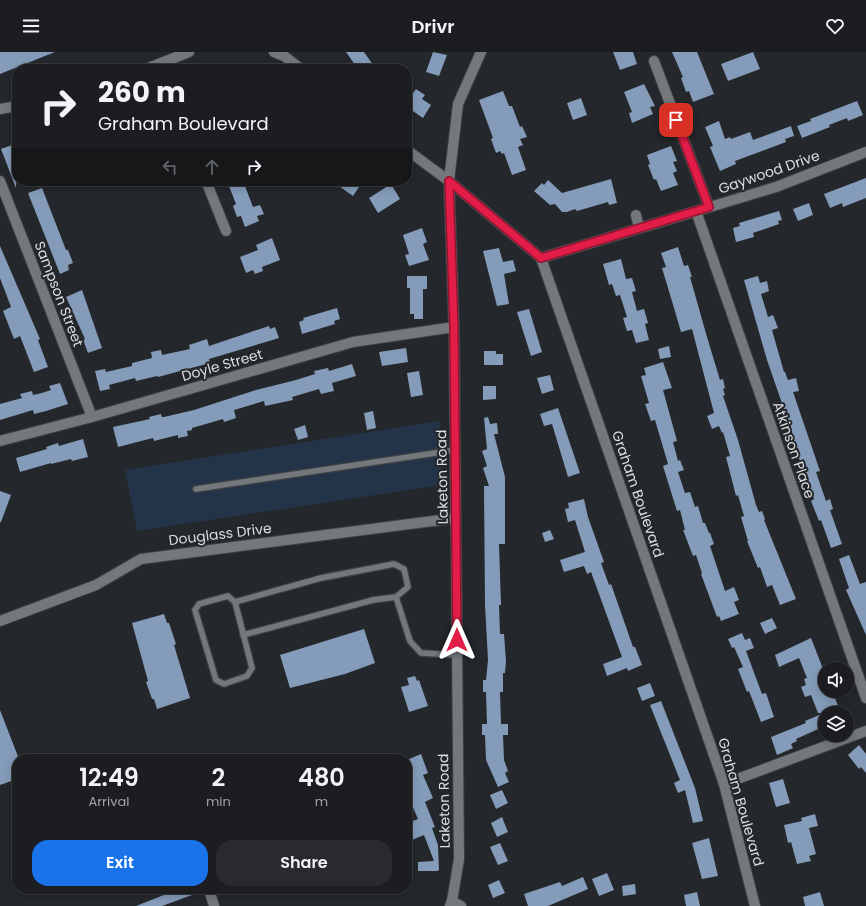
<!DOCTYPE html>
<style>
body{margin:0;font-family:Poppins,sans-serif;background:#282a2d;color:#f1f3f6;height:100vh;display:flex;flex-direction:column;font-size:15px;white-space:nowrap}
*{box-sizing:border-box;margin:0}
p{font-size:13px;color:#a0a2a5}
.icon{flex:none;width:22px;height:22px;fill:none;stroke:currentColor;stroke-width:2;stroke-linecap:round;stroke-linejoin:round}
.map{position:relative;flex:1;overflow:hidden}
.side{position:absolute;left:12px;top:702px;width:400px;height:140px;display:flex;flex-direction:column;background:#1b1d20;border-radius:16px;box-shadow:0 2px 10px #0003,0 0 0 1px #393b3e}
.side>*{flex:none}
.hud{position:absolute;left:12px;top:12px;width:400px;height:122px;border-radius:16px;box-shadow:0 2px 10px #0003,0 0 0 1px #393b3e;background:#1b1d20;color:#f1f3f6;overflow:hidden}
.buttons{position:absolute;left:818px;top:610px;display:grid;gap:8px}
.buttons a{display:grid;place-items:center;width:36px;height:36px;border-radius:50%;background:#1b1d20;box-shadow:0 2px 10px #0003,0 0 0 1px #393b3e;font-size:20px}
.pin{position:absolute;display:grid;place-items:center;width:34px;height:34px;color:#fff;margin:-17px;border-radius:8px;box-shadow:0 2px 6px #0006}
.me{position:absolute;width:44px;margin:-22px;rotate:0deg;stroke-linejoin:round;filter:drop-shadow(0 0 3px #0008)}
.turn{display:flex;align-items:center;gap:14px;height:84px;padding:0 20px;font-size:18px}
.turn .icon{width:52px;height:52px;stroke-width:2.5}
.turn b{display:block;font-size:28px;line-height:34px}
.lanes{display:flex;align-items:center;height:38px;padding:0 20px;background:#0003;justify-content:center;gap:20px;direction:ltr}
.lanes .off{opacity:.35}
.eta{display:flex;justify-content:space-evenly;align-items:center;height:68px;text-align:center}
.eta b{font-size:24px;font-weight:600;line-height:28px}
.primary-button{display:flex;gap:8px;margin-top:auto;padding:8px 20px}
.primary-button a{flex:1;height:46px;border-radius:16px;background:#1a73e8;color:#fff;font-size:16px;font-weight:600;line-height:46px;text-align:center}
.primary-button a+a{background:#282a2d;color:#f1f3f6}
header{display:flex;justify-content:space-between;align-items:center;height:52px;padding:0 20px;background:#1b1d20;font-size:18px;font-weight:600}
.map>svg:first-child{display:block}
</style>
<header><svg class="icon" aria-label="menu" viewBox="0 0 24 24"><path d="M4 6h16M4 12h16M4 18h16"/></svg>Drivr<svg class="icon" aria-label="heart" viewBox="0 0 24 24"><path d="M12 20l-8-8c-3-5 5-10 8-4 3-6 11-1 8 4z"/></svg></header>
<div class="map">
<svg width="866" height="854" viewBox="0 0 866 854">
<rect width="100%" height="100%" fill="#24272b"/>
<path fill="#243448" d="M440,369l2,64 -305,46 -12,-61z"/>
<path fill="#849cb9" d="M0,0h55l-55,22z
M346,0h18l12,17h-18z
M433,0l14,3 -8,21 -13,-4z
M613,0h20l4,12 -17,6z
M672,0h25l17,42 -21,8 -4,-11 -3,1 -5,-14 2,-1z
M753,0l7,17 -32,12 -7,-17z
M644,32l11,22 -5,1 3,7 -21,9 -3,-10 3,-1 -8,-20z
M416,37l9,6 -3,4 9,6 -8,13 -16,-11v-5z
M503,39l6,15h3l8,21 2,-1 5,11 -7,2 3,6 -5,2 8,23 -14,5 -8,-22 -2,1 -2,-3 -4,2 -5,-14 2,-1 -14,-38z
M581,46l6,17 -14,5 -6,-17z
M857,49l6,14 -15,6 -1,-3 -18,7 1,2 -28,11 -5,-12 14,-5 -1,-2z
M719,69l6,18 5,-2 1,2 19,-7 3,8 38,-14 3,10 -9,3 1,3 -51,19 1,3 -16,7 -10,-24 3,-1 -8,-19z
M15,92l2,5 -1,39 -15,-39z
M671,94l6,15 -4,1 4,9 -4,2 5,12 -17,6 -5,-12 -2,1 -6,-15 2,-1 -3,-9z
M866,126v20l-23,9 -1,-4 -12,5 -6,-14z
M611,127l6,24 -8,2 -1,-3 -31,9 -2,-2 -8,3h-5l-7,-8 -5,1 -16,-14 8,-8 2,2 4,-5 14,13z
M227,129h16l10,26 7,-2 4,9 -7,2 2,5 -14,6 -4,-11 -4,1 -4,-11 3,-2z
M332,129h31l-10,15z
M391,132l9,15 -22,14 -9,-15z
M42,136l24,62h2l5,13 -5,2 1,5 -9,4 -32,-81z
M809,151l4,12 -15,6 -5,-12z
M779,159l3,9 -4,1 1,3 -26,9 1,4 -18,5 -3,-14 7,-2 -1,-3z
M422,176l5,14 -4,2 6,16 -20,6 -4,-11 4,-1 -6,-19z
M272,186l8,22 -18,7 1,4 -8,3 -2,-4 -7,3 -6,-16 18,-7 -2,-5z
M0,194l40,93 -2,1 10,27 -14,5 -14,-36 -6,3 -11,-28 8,-4 -11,-29z
M678,195l6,19 4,-1 4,12h-2l17,60 13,43 3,-1 2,9 -2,1 2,6 -2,1 15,44 18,65 3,7 3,-1 3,8 -1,1 32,79 -16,6 -8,-20 -5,2 -7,-20 -2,1 -11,-27h1l-7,-24 3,-1 -6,-21 -2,1 -10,-39 4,-1 -7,-24 -1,1 -3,-7 -7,3 -5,-13 7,-3 -22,-84 -11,3 -7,-24 -12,-40 4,-1 -5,-14z
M499,196l4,14 10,-2 3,11 -12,3 5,30 -12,2 -14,-55z
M621,207l5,20 6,-1 4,13 -4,1 5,19 7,-2 4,14 -3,1 4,16 -13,3 -4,-13 -5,1 -4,-13 4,-1 -7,-22 -4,1 -4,-12 -3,1 -6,-21z
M407,224h20v13h-4v30h-9v-5h-4v-26h-3z
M758,224l2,7 7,-2 2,10 -8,3 7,23 5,-2 5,13 -6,2 12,42h1l3,8 8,-2 3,13 -6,1 27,79 -4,1 10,29 4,-2 3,10 -3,1 12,34 -11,4 -10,-28 -2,1 -8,-20 3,-2 -22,-60 2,-1 -27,-78 -23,-80z
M82,238l20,58 -14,5 -5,-13 2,-1 -19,-42z
M337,256l3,11 -6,2 1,3 -33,10 -3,-12 5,-2 -1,-2z
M529,257l13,43 -11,4 -14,-44z
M269,274l1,3 5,-2 4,11 -70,21 1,4 -52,14 -1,-1 -21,5 -1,-3 -26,7 1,4 -10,2 -5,-20 10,-2 1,3 26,-6v-3l20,-5 -1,-6 10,-2 1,5 28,-6 -1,-4 18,-6 2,7z
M669,294l2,11 -11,2 -2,-10z
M406,296l2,14 -26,4 -3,-14z
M484,299h12v3h7v11h-19z
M663,310l9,26 -9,2 14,51 -4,1 5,19 2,-1 4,10 -6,2 7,21 5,-1 5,15 3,-1 5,17h2l4,10h1l4,11 -4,2 15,45 9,-4 5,13 -5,2 5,12 -18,7 -2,-5 -2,1 -16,-43 1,-1 -6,-18 -3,1 -10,-26h2l-5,-20 -3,1 -14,-45 5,-2 -13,-44 -4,1 -6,-17 4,-1 -8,-27 5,-1 -2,-7z
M352,312l4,12 -24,7 2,8 -13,3 -2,-5 -27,8 1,3 -28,6 -1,-5 -30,9 2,8 -12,4 -1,-3 -31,9v2l-5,1 1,5 -10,2v-3l-24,6 -1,-3 -35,9 -5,-20 37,-8 -1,-2 12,-3 1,3h2l30,-7 62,-20 40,-10 19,-6 -1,-3 14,-3 1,3z
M419,319l4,24 -12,2 -4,-24z
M550,323l4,15 -12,4 -5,-16z
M60,331l8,21 -22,7 -12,3 -1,-4 -33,10v-16l22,-6 -2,-4 12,-3 1,4 9,-2 9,-3 -2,-4z
M483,334h13v13l-13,1z
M558,356l22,65 -12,4 -16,-53 -8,2 -4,-12z
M373,359l3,17 -9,2 -3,-17z
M488,365l2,7 7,-1 1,11h-4l11,43v67h-6l2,61h-2l1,29h4l2,27 -1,12h-2v19h-3l1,32h7v11h-5l1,25 4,11 -3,2 4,9 -11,5 -12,-27 -1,-25h-3v-11h5l-1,-32h-3v-12h3l2,-20 -3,-55 -1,-119h5l-6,-18 4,-2 -5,-15 5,-2 -3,-31z
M305,373l3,12 -10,3 -4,-11z
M83,387l5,18 -16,4 -1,-2 -20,5v-1l-31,9 -4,-14 31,-9 -1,-2 12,-4 1,3z
M0,439l11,4 -10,27h-1z
M584,447l4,18 16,45 -3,1 8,22 2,-1 22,63h2l7,18 -14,6 -1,-3 -20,8 -4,-12 19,-7 -31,-85 -4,2 -3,-8 -20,6 -4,-12 25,-8 -10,-32 -7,2 -3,-13 4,-1 -1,-5z
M550,478l4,9 -9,3 -3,-9z
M849,503l11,29 6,-2v53l-20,-45 3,-2 -10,-29z
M164,562l3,9h2l7,21 -2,1 16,53 -33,11 -3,-10h-2l-6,-17 2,-1 -16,-58z
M772,566l5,10 -12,6 -5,-11z
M364,577l11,34 -30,11 -55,14 -10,-33z
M742,581l3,7 5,-2 4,10 -8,3 16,43 4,-1 8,24 -13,5 -12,-31 -2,1 -9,-23 5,-2 -9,-20 -2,1 -4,-9z
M811,586l14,36v17h7l9,22h-16v13l-29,13 1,2 -6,3 2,4 -16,7 -6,-18 35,-14 -1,-2 19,-8h-6l-7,-18 -6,2 -4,-10 5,-2 -2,-6 3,-1 -8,-20 -20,9 -4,-12z
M415,624l2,5 2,-1 9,26 -19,6 -8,-25 8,-2 -2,-7z
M650,631l5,13 -13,5 -5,-13z
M661,649l34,87 8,33 -10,2 -8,-33 -7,3 -4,-10 6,-3 -30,-75z
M0,658l19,49h-2v20l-17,6z
M859,693l7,9v19l-5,-6 -2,2 -11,-14z
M421,702l7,19 -5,2 10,23 -8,4 10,25 -3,1 6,17 1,25 -2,1h-19v-9l16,-1 -10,-26 -17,7v-19l11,-4 -11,-25v-34z
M783,727l7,24 -14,4 -7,-24z
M502,738l6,13 -12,6 -6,-14z
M815,762l3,12 -9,2 7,26 -7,2 2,5 -14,3 -6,-22 -3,1 -4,-18 18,-4 -1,-3z
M502,765l6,15 -11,5 -6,-14z
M709,786l9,38 -16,3 -10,-36z
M500,791l8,18 -10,4 -8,-18z
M607,821l7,17 -15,6 -7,-17z
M583,825l5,12 -40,17h-20l-4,-12 36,-12 2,4z
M499,828l6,13 -12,5 -5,-13z
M635,832l1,10 -13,2 -1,-10z
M179,837h24v2l-41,15h-26z
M697,840l3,14h-14l-2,-11z
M820,840l4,14h-19l-2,-9z"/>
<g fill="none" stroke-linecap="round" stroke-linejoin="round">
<defs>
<path id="lane" d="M196,437l259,-39
M235,550l-7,-6 -29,8 -4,6 21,70 8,4 23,-8 5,-8 -17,-66 86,-24 73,-14 10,5 4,18 -12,10 14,44 11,12 36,2
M243,583l130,-35 23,-3"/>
<path id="street" d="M654,9l55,146
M0,129l92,236
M206,129l20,50
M696,159l170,487
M636,163l3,13
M541,206l235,-71 90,-35
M0,389l92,-24 261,-75 101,-15
M0,569l96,-36 45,-26 315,-41
M724,732l142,-53
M209,837l5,17
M452,849l9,5"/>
<path id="secondary" d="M274,0l10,4 17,13
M146,17l43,-17
M0,57l17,-3
M407,98l42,31 92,77 183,526 31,122
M450,854l2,-5 7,-42 -5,-532 -5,-146 9,-77 23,-52"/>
</defs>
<use href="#lane" stroke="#3f4145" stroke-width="8"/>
<use href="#street" stroke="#3f4145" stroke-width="12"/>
<use href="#secondary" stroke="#3f4145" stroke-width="12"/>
<use href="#lane" stroke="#74787c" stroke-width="5.5"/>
<use href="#street" stroke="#74787c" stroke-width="10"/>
<use href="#secondary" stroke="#74787c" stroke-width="10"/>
</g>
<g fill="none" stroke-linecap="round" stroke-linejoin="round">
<defs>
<path id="route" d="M457,588l-3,-313 -5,-146 92,77 168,-51 -33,-87"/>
</defs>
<use href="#route" stroke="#92132f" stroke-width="10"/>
<use href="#route" stroke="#e11d48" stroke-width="7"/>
</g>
<g text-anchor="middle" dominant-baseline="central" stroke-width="4" stroke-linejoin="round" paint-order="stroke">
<g font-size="14" fill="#dcdee0" stroke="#24272b">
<text transform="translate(769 120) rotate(-19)">Gaywood Drive</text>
<text transform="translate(59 242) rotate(69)">Sampson Street</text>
<text transform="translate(222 313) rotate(-16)">Doyle Street</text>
<text transform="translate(794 398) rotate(71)">Atkinson Place</text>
<text transform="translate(442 425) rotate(-91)">Laketon Road</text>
<text transform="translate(638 442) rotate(71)">Graham Boulevard</text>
<text transform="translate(220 482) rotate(-7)">Douglass Drive</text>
<text transform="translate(444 749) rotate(-91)">Laketon Road</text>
<text transform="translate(741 750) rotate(74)">Graham Boulevard</text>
</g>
</g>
</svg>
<div class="buttons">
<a><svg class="icon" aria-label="sound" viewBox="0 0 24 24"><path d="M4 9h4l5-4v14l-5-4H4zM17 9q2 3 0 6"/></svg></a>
<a><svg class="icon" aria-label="layers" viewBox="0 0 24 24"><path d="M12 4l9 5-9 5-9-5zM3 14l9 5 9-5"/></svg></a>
</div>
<div class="pin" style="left:676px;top:68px;background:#d93025"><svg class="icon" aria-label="arrive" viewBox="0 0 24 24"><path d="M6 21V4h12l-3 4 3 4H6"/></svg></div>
<svg class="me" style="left:457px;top:588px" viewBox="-20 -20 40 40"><path d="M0-17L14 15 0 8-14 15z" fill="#e11d48" stroke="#fff" stroke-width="4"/></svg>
<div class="hud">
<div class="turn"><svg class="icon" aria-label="right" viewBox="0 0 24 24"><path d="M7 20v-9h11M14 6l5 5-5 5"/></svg><div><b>260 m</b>Graham Boulevard</div></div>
<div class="lanes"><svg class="icon off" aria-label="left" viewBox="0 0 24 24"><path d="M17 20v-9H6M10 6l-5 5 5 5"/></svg><svg class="icon off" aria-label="ahead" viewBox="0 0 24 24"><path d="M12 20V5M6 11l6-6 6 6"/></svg><svg class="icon" aria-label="right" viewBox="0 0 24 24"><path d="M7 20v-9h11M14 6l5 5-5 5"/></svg></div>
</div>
<section class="side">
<div class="eta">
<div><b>12:49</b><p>Arrival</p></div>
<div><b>2</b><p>min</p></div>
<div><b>480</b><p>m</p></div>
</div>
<div class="primary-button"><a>Exit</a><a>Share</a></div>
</section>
</div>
